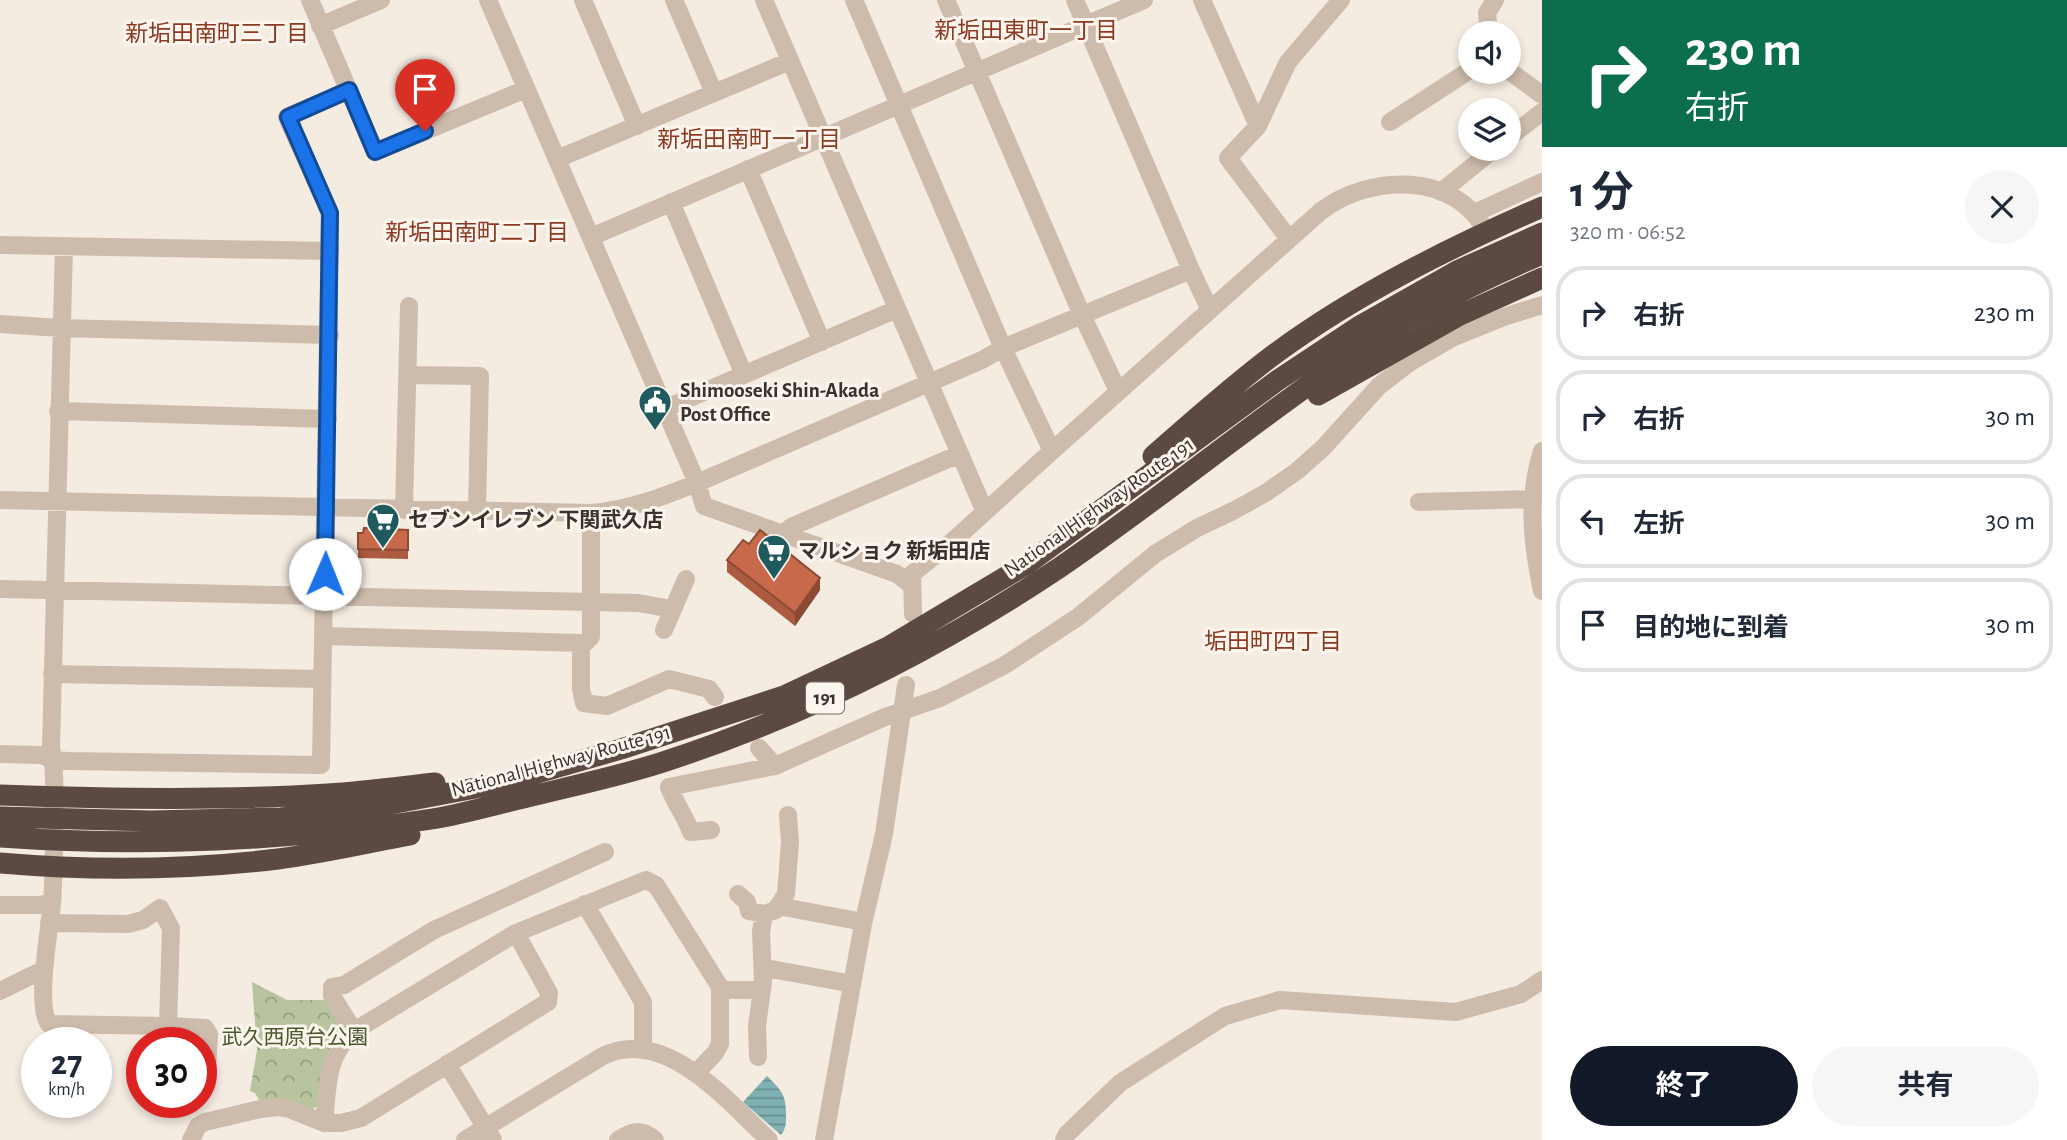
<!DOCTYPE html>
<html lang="ja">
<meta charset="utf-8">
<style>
body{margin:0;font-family:"Alegreya Sans","Noto Sans JP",sans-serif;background:#f6f6f7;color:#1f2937;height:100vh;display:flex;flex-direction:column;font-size:26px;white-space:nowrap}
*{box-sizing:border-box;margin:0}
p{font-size:23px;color:#747a83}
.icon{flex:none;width:38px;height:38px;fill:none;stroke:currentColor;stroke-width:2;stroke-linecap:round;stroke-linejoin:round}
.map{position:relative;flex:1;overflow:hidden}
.details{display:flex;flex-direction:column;background:#fff;width:525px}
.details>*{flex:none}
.top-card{background:#0b6e4f;color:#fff;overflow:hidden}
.fabs{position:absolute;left:1458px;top:21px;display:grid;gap:14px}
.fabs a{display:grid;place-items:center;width:63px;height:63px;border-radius:50%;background:#fff;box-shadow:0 4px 10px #0003;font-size:35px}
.speed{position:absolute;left:21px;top:1027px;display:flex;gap:14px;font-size:35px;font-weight:700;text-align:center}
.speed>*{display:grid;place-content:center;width:91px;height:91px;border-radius:50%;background:#fff;box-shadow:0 4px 10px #0003;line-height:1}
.speed small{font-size:18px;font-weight:400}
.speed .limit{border:10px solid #d22;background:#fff;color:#111}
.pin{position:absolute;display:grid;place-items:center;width:60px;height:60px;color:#fff;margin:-72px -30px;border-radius:50% 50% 50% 0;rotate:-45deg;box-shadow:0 0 7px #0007}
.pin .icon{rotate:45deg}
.me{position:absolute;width:77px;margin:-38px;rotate:1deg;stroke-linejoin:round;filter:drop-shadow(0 0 5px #0008)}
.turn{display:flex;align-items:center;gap:24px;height:147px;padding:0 28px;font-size:32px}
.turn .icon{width:91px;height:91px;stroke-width:2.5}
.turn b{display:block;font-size:49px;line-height:60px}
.round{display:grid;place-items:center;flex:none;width:74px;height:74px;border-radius:37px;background:#f6f6f7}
.head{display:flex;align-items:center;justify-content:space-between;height:119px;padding:0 28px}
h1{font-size:42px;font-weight:700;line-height:52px}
.primary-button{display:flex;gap:14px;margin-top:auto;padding:14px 28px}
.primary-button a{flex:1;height:80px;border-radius:42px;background:#111827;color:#fff;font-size:28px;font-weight:700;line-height:80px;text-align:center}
.primary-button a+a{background:#f6f6f7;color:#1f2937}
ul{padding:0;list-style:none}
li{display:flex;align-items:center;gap:21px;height:94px;margin:0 14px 10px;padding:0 14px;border:4px solid #e0e1e3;border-radius:28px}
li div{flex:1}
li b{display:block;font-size:26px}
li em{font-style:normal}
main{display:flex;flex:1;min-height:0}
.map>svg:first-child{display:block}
</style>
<main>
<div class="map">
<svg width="1542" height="1140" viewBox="0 0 1542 1140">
<defs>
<pattern id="park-crowns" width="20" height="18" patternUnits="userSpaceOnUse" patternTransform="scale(1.75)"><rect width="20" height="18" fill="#b8c4a0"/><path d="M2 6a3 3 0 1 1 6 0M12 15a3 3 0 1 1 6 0" fill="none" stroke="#97a083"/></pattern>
<pattern id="water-rules" width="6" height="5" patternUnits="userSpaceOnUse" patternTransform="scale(1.75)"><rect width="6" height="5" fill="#7fb0b2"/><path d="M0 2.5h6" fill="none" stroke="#699091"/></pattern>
</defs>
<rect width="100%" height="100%" fill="#f4ebe1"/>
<path fill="url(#park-crowns)" d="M252,982l35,18h38l17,24 -23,81 -11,7 -47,-9 -6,-10 -5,-2 7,-41z"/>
<path fill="url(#water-rules)" d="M767,1076c16,16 19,19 19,42 0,8 -1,11 -5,17l-38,-33z"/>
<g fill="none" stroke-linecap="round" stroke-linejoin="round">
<path stroke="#cdbbac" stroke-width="18" d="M310,0l65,152 151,-63
M488,0l209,483 7,23 193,68 14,11
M583,0l54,126
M674,0l40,93
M764,0l221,512
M854,0l149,348 49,103 -98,89 -42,34 1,40
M946,0l136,315 36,76
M1075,0l116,270 18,38
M1202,0l56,126
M320,26l61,-26
M1489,33l-2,-20 8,-13
M1508,70l34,25
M1390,122l80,-52
M1508,138l34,-26
M557,159l233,-98
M748,169l74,173
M1441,192l53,-43
M671,202l73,173
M1475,213l67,-31
M591,237l553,-237
M1289,239l-61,-81 30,-32 30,-64 53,-62
M0,245l330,6
M0,324l60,4 270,7
M408,375l72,1 -3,135
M664,409l233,-100
M58,411l270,8
M1052,451l269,-240c48,-37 135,-40 165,21
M1542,451c-15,48 -10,93 0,140
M0,500l591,13c38,-3 71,-16 106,-30l285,-123 21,-12 188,-78
M1419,502l113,-3
M404,510l5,-204
M591,513v124l-6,6h-4v46l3,14 23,3 62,-27 40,10 6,8
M783,534l8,-7 157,-68 13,-3
M0,589l592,13 46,1 34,6
M664,630l22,-51
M324,636l257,7
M52,674l270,5
M759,748l16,18
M0,754l42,1 11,5 16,1 252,4 9,-552 -43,-96 62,-27
M711,830l-20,2c-6,-16 -16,-29 -22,-45l106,-21 110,-49 55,-19 65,-33 73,-48 77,-63 42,-26 38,-18 32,-18 30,-21 26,-23 56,-62 30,-23 43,-25 52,-21 38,-12
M738,894l9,8 2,9 15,3
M585,904l58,98v47
M0,905h39l13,-2
M778,906l75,14
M49,923l79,1 15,-4 17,-12 11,20 -3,98 -119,-2c-14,-19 1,-95 3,-121 2,-25 2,-50 2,-75 0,-27 2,-54 -3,-81 3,-167 8,-334 13,-501
M763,969h8l71,13
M720,990h42
M0,991l43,-21
M168,1026l37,2 4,6 -2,38
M354,1031l-22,-35v-9l12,-2 90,-55 171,-78
M758,1057l-1,-31 6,-44 -2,-50 3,-18 12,-4 10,-16 4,-52 -2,-27
M447,1064l46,76
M324,1123c4,-36 1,-66 30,-92l162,-98 130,-53 10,5 64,102v57l-5,9 -19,20
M191,1140l7,-14 7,-4 55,-13 18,-2 11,2 35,14h17l20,-5 187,-116 1,-9 -33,-60
M465,1140l138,-84c62,-31 126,47 166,84
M618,1140c14,-9 23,-12 37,0
M824,1140l39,-216 21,-90 22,-149
M1064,1140l3,-6 53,-51 105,-67 55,-16 176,12 65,-18 21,-14"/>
<path stroke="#5c4a42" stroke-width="21" d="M1318,395l140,-79 84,-38
M1153,456c40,-35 80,-71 123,-103 82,-60 173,-105 266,-146
M0,795c109,4 219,6 328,-1 35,-2 71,-7 107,-11
M0,817l151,4 130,-3 83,-9 138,-26 119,-34 163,-53 104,-49 139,-83 251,-184 80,-53 101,-57 83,-37
M0,837c141,10 293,4 432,-18 36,-6 72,-17 108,-25 41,-10 83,-19 123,-32 141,-46 273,-112 396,-194 98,-67 190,-143 288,-210 61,-42 127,-75 195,-104
M0,863c93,8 186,7 278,-4 45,-6 88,-16 132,-24"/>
</g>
<path fill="#ac5a40" d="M408,530v29l-50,-1v-25z
M727,560l93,30 -25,36 -68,-54z"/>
<path fill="#8c4a34" d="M820,578v12l-25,36v-13z"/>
<path fill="#c8694b" stroke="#8c4a34" stroke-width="2" d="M364,528l44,2v20l-50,-1v-16h5z
M760,530l60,48 -25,35 -68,-53 16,-20 6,4z"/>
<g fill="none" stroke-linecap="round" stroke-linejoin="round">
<defs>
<path id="route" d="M325,574l5,-361 -42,-96 61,-27 26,62 50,-21"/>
</defs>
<use href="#route" stroke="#114b97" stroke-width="18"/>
<use href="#route" stroke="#1a73e8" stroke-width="12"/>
</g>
<defs>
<symbol id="civic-pin" viewBox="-11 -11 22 30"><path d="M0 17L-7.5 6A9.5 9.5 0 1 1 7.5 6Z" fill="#1f5a5e" stroke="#fbf5ee"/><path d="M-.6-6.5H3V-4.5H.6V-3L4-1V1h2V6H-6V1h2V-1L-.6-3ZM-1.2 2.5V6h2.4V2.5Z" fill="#fff"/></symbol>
<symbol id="supermarket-pin" viewBox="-11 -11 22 30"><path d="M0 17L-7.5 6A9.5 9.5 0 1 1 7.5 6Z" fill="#1f5a5e" stroke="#fbf5ee"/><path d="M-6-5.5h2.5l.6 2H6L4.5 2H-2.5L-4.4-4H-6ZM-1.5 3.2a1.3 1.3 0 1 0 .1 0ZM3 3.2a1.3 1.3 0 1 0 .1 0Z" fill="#fff"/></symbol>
</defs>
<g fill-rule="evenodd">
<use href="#civic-pin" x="636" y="383" width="38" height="52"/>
<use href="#supermarket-pin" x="364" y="501" width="38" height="52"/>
<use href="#supermarket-pin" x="755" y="532" width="38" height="52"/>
</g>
<g text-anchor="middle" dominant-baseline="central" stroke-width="6" stroke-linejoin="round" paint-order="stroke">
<rect fill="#fbf5ee" stroke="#756b66" stroke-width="2" x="806" y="682.5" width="38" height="31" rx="5"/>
<g font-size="19" font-weight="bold" fill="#3b302b">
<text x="825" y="698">191</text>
</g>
<g font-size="21" font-weight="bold" fill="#3b302b" stroke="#fbf5ee" text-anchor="start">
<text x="680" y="390">Shimooseki Shin-Akada<tspan x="680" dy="24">Post Office</tspan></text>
<text x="408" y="520">セブンイレブン 下関武久店</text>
<text x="798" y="551">マルショク 新垢田店</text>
</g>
<g font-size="21" fill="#3b302b" stroke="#fbf5ee">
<text transform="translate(1099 507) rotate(-35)">National Highway Route 191</text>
<text transform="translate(561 761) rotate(-15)">National Highway Route 191</text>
</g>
<g font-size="21" fill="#4a5a2e" stroke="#fbf5ee">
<text x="295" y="1037">武久西原台公園</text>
</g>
<g font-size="23" fill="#8c3b22" stroke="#fbf5ee">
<text x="1026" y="31">新垢田東町一丁目</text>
<text x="217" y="34">新垢田南町三丁目</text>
<text x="749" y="140">新垢田南町一丁目</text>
<text x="477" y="233">新垢田南町二丁目</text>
<text x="1273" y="642">垢田町四丁目</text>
</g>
</g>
</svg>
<div class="fabs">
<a><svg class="icon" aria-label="sound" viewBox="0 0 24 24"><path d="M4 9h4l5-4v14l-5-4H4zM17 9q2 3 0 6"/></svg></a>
<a><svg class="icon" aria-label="layers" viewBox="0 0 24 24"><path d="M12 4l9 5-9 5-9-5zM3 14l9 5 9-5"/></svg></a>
</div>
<div class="speed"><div>27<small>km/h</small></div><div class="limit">30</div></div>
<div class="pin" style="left:425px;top:131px;background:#d93025"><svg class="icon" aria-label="arrive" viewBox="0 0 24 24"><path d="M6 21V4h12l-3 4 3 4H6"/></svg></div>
<svg class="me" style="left:325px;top:574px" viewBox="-20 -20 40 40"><circle r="19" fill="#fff"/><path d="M0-13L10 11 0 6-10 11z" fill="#1a73e8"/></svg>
</div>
<section class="details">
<div class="top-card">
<div class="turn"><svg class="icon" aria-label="right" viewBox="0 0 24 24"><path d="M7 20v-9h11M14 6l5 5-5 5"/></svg><div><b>230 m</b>右折</div></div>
</div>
<div class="head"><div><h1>1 分</h1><p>320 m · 06:52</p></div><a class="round"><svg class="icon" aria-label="close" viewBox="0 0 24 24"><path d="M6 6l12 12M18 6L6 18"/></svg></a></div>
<ul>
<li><svg class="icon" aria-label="right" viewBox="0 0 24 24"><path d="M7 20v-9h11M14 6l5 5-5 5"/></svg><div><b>右折</b></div><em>230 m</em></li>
<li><svg class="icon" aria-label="right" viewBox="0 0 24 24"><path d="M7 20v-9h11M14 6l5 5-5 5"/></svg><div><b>右折</b></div><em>30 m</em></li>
<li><svg class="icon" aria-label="left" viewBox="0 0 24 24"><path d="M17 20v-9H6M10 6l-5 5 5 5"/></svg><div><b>左折</b></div><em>30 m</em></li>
<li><svg class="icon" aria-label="arrive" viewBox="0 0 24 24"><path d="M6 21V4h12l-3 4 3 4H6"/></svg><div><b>目的地に到着</b></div><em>30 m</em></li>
</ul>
<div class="primary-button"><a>終了</a><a>共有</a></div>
</section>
</main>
